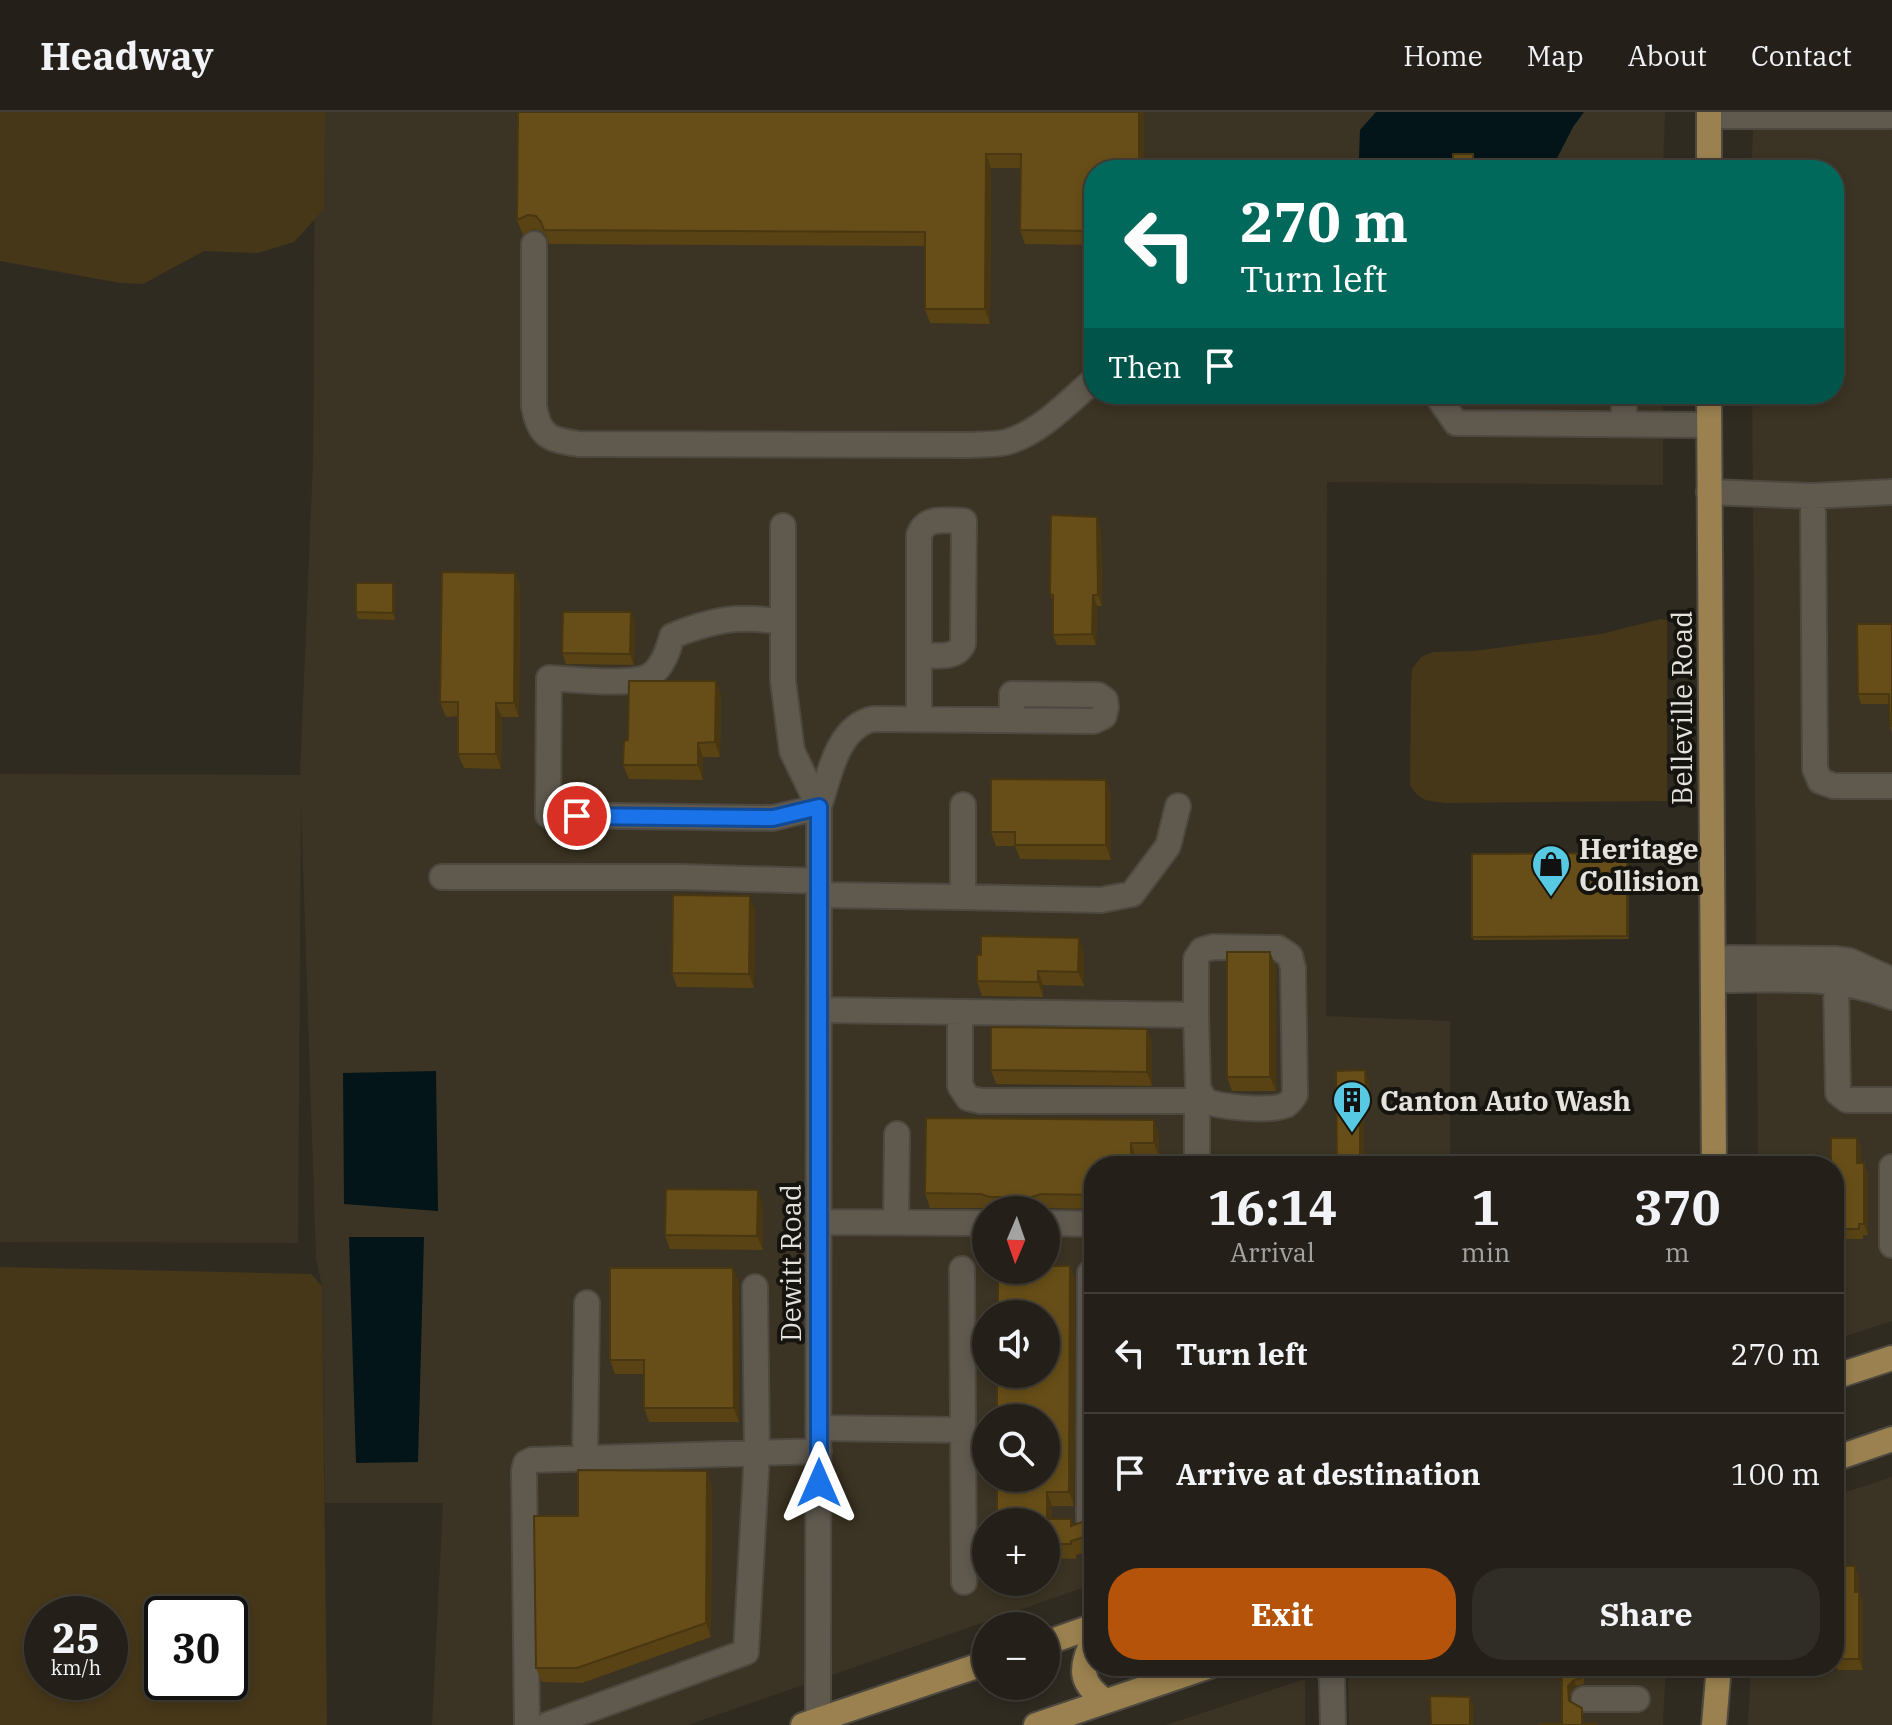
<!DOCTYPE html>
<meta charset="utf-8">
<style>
body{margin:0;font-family:"IBM Plex Serif",serif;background:#302d26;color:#f1f3f6;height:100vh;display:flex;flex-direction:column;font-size:30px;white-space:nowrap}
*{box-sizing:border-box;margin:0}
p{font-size:26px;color:#a3a3a2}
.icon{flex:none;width:44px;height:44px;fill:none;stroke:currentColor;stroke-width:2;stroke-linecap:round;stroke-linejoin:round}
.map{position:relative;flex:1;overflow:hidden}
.drawer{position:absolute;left:1084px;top:1044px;width:760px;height:520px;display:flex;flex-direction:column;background:#242019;border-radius:32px;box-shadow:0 4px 12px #0003,0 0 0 2px #413e38}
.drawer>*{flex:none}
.banner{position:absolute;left:1084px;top:48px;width:760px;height:244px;border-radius:32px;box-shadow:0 4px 12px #0003,0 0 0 2px #413e38;background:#00695c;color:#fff;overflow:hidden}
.needle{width:52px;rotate:182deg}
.tools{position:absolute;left:972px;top:1084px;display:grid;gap:16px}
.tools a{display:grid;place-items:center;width:88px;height:88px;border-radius:50%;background:#242019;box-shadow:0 4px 12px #0003,0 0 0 2px #413e38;font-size:40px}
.speed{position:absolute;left:24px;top:1484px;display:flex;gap:16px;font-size:40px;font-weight:700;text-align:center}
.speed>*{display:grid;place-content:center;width:104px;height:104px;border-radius:50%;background:#242019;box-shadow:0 4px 12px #0003,0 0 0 2px #413e38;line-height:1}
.speed small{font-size:20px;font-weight:400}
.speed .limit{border:4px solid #111;border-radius:12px;background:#fff;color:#111}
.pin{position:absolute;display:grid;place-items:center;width:68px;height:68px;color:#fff;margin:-34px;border:4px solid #fff;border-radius:50%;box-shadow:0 2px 8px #0007}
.me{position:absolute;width:88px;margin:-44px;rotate:0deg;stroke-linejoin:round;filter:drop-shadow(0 0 6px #0008)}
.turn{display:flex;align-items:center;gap:28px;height:168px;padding:0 24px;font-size:36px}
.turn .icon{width:104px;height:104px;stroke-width:2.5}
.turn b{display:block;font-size:56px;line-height:68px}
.then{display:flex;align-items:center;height:76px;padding:0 24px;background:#0003;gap:16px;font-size:30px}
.eta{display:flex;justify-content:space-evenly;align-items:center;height:136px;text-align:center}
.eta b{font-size:48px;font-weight:800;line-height:56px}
.button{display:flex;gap:16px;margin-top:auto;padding:16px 24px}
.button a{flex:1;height:92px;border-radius:32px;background:#b45309;color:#fff;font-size:32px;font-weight:800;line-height:92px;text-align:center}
.button a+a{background:#302d26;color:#f1f3f6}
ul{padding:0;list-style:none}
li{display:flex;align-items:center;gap:24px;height:120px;padding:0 24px;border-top:2px solid #413e38}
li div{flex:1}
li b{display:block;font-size:30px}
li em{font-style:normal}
header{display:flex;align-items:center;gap:48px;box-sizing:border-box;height:112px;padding:0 40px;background:#242019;border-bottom:2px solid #413e38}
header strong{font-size:38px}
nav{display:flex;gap:44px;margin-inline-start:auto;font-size:28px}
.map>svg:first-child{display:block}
</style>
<header>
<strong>Headway</strong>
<nav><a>Home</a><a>Map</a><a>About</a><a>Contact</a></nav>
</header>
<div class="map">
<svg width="1892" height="1613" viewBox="0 0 1892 1613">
<rect width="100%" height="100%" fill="#302b21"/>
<path fill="#3b3323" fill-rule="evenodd" d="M315,0h1350l-2,58h-569v224h569v91l-336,-3 -1,534 124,5v145h-356v418l-406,141h-256l11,-222h-118l-3,-217 -6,-28 -15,-452 -3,437 -298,-1v-468l300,1 13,-313zM986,1098h60v60h-60zM986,1202h60v60h-60zM986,1306h60v60h-60zM986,1410h60v60h-60z
M1754,0h138v1209l-58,19v-174h-76l-6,-772h82v-224h-83z
M1892,1365v248h-144l3,-59h83v-170z
M1348,1554h318l-3,59h-314z
M1305,1567v46h-139z"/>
<path fill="#463719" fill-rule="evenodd" d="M0,0h325l-1,97 -30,33 -36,11 -54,-2 -61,33 -23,-1 -120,-22z
M1661,507l6,1v181l-220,2c-18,-2 -27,-1 -37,-18l1,-99 1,-17 9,-12 12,-5 41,-1 127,-17z
M0,1155l311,7 11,12 5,439h-327zM42,1502h68v68h-68zM162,1502h68v68h-68z"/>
<path fill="#041519" d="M1376,0h208l-11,15 -21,41 -50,2 -22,-4 -5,-5 -19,1 -12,8h-82l-3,-12 1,-28z
M436,959l2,140 -94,-7 -1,-131z
M349,1125h75l-6,225 -62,1z"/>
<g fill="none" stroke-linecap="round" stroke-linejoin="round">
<defs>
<path id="minor" d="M1709,4h180v-4
M534,132v162c5,31 16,34 45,38l390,1c13,-1 26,0 38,-3 34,-10 61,-40 87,-62
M1436,282l20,29 253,2
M1624,312v-30
M1709,380l104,4 79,-4
M1813,384l2,273 5,12 14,5h58
M783,414v155l9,70 27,56
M783,510c-45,-7 -69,-3 -111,14 -4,15 -9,30 -21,39 -18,12 -79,4 -102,3l-1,137 225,3 46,-11
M919,607v-184c7,-20 28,-14 45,-14l-1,123c-7,16 -29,11 -44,11
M442,765h238l139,4
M819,783l144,2v-92
M963,785l138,3 31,-6 36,-48 10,-40
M1713,846l122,1 15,2 42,19
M1713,868c59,0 123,-6 179,17
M1836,871l2,110 9,7h45
M819,898l377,5v-56l6,-9 11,-3 65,1 12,8 3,12 2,127c-2,3 -6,8 -9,10 -16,7 -65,2 -81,-4l-7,-13 -2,-73
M960,901v73l8,12 13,3h224
M1197,989v65
M1892,1055v78
M820,1110l166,1
M896,1110l1,-88
M1046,1111l48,1
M962,1157l2,313
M1094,1161h-4l-1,247 5,-1
M819,1316l144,2
M585,1346l2,-155
M1328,1554l4,13 1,46
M1584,1587h53
M818,1607l1,-912c10,-31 18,-80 54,-88l221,2 10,-5 2,-9 -1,-7 -7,-5 -86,-1v26
M527,1613l-3,-254 2,-8 6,-3 287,-9
M547,1613l199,-73 11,-199 -2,-166"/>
<path id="major" d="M1709,0v58
M1709,282l5,772
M1834,1265l58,-19
M1834,1347l58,-20
M1094,1526c-13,29 -17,43 11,63
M1046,1531l48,-17
M803,1613l183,-62
M1036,1613l174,-59
M1714,1613l5,-59"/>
</defs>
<use href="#minor" stroke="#4d4941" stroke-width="28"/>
<use href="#major" stroke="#4d4941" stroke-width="28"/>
<use href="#minor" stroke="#5f594e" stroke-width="24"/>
<use href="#major" stroke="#9a814f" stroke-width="24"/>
</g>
<path fill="#594315" d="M518,0h626l-50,58v75l-69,-1 -5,-14v-62h-29l-1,156 -60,-1 -5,-14v-63l-376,-2 -3,-9 -5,-4 -8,-2 -10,6 -6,-15z
M1101,416l1,78h-5l-1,39h-39l-4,-10v-33l-3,-8z
M515,461l5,14 -1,130h-17l-1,52 -37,-1 -6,-14v-38l-12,1 -6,-15z
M393,471l2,7v30l-37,-1 -2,-7z
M631,500l4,11 -1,42 -68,-1 -4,-11z
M1892,512v109l-2,-7 -1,-22h-28l-3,-10z
M716,569l5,14 -1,62h-17v23l-74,-1 -6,-14 5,-25z
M1106,668l5,14v66l-91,-1 -5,-13h-19l-5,-14z
M1628,744l1,83 -155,1 -2,-3z
M755,798l-1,78 -77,-1 -5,-14z
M1084,840v34l-41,-1v12l-61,-1 -5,-15z
M1270,840l6,15v124h-44l-5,-14z
M1147,917l5,14v43l-156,-2 -5,-14z
M1336,959l33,10 1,21h-6v64h-27z
M1154,1008l5,14v23h-23v9h-42v43l-48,-1 -5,2h-49l-6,-2h-56l-5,-15z
M1857,1026l4,11v14l7,11v61h-5v4h-29v-73l-3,-3z
M763,1093v45l-93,-1 -5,-14z
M1070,1154l5,14 -1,226h-22v13h19l2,6 21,-7v32l-18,5v4l-30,-1v-36h-49z
M739,1170v140h-90l-5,-14v-34h-29l-5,-14z
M712,1373l-1,152 -129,46 -40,-1 -6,-14 42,-152z
M1834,1454l25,10v16l4,11v67h-25l-4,-10 2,-62h-2z
M1620,1554v12h-36v6l-8,2 -5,6v10l13,12 -22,9v-45h-36l-2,-6z"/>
<path fill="#483711" d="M1139,0h5v58h-5z
M986,42l5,14 -1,156 -5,-15z
M1473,42l2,7v9h-2z
M1097,405l4,11 1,78 -4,-11z
M515,461l5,14 -1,130 -5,-14z
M393,471l2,7v30l-2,-7z
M1093,483l4,11 -1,39 -4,-11z
M631,500l4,11 -1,42 -4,-11z
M716,569l5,14 -1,62 -5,-15z
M496,591l6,14 -1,52 -5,-15z
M698,631l5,14v23l-5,-15z
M1106,668l5,14v66l-5,-15z
M1627,741l1,3 1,83 -2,-3z
M750,784l5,14 -1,78 -5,-14z
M1079,826l5,14v34l-6,-14z
M1270,840l6,15v124l-6,-14z
M1038,859l5,14v12l-5,-15z
M1147,917l5,14v43l-5,-14z
M1365,958l4,11 1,21 -4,-11z
M1360,980l4,10v64h-4z
M1154,1008l5,14v23l-5,-14z
M1857,1026l4,11v24l-4,-10z
M1131,1031l5,14v9h-5z
M1864,1051l4,11v61l-4,-11z
M758,1078l5,15v45l-6,-14z
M1070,1154l5,14 -1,226 -5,-14z
M733,1156l6,14v140l-5,-14z
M707,1359l5,14 -1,152 -5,-14z
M1047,1380l5,14v27l-5,-14z
M1855,1454l4,10v27l-4,-11z
M1859,1480l4,11v67l-4,-11z
M1574,1568l2,6 -5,6v15l-2,-6 -1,-15z
M1470,1585l4,10 -1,18h-3z"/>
<path fill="#674e18" stroke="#483711" stroke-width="2" d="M518,0h621v58h-45v61l-74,-1 1,-76h-35l-1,155h-60v-77l-381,-2 -3,-8 -5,-6 -8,-1 -11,5z
M1453,42h20v16h-20z
M1051,403l46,2 1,78h-5l-1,39 -39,1v-40l-3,-1z
M442,460l73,1 -1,130h-18v51h-38v-52h-18z
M356,471h37v30l-37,-1z
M563,500h68l-1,42 -68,-1z
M1857,512h35v102h-2l-1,-32h-31z
M629,569h87l-1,61 -17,1v22h-75l1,-24 4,-1z
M991,667l115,1v65h-91v-13h-24z
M1627,741v83l-155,1v-83z
M673,783l77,1 -1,78 -77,-1z
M981,824l98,2 -1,34 -40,-1v11l-61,-1v-26h4z
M1227,840h43v125h-43z
M991,915l156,2v43l-156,-2z
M1365,958l1,21 -6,1v74h-23l-1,-95z
M926,1006l228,2v23h-23v23h-37v29l-53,-1 -9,3h-42l-9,-3 -56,-1z
M1831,1026h26v25h7v61h-5v5h-25v-63h-9v-3h6z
M666,1077l92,1 -1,46 -92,-1z
M1046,1154h24l-1,226h-22v27h24v7l23,-8v16l-23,7v3h-25v-22h-49v-44h49v-60h-49v-44h49v-60h-48v-44h48z
M610,1156h123l1,140h-90v-48h-34z
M578,1358l129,1 -1,152 -129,45h-41l-2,-152h44z
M1834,1454h21v26h4v67h-25l2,-71h-2z
M1524,1554h94v6h-36v6l-8,2 -6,6 1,15 13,7v16l14,-1v2h-56v-1l22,-1v-51h-38z
M1430,1584l40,1v28h-39z"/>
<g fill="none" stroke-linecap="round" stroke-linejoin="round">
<defs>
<path id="route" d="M577,704l196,2 46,-11v676"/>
</defs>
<use href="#route" stroke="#114b97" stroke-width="20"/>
<use href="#route" stroke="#1a73e8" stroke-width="14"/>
</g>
<defs>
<symbol id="shop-pin" viewBox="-11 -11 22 30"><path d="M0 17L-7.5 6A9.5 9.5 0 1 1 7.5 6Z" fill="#57c9e2" stroke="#16140f"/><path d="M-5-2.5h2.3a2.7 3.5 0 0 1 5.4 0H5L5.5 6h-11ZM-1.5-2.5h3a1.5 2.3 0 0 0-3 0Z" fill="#111"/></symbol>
<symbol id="building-pin" viewBox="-11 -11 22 30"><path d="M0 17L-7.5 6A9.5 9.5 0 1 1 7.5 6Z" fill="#57c9e2" stroke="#16140f"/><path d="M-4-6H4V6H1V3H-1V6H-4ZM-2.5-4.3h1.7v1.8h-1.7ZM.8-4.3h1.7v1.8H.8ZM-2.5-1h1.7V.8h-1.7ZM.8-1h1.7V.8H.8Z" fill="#111"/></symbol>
</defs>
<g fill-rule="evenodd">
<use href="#shop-pin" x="1529" y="730" width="44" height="60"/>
<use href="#building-pin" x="1330" y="966" width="44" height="60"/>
</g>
<g text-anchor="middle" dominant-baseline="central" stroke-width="8" stroke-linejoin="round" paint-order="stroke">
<g font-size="28" fill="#e5e2dc" stroke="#16140f">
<text transform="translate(1681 596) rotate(-90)">Belleville Road</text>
<text transform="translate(790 1151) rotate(-90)">Dewitt Road</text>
</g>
<g font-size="28" font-weight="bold" fill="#e5e2dc" stroke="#16140f" text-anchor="start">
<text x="1579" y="736">Heritage<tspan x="1579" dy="32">Collision</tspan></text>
<text x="1380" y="988">Canton Auto Wash</text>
</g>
</g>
</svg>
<div class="tools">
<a><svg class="needle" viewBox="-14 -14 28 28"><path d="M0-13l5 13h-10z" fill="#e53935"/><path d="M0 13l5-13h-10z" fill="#a3a3a2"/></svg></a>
<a><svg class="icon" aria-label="sound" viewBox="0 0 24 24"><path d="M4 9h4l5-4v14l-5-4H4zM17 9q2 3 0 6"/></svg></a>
<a><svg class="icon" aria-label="search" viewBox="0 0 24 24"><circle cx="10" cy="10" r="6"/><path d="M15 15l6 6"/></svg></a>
<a>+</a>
<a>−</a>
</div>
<div class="speed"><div>25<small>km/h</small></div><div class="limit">30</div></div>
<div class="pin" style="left:577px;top:704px;background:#d93025"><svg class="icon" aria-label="arrive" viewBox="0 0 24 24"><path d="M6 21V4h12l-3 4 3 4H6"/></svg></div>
<svg class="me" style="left:819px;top:1371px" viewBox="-20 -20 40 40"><path d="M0-17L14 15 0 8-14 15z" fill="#1a73e8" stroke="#fff" stroke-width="4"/></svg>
<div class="banner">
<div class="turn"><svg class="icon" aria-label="left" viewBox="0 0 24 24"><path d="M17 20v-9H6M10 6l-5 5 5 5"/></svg><div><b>270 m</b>Turn left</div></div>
<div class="then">Then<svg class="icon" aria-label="arrive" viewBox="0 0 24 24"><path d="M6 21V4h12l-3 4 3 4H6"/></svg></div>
</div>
<section class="drawer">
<div class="eta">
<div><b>16:14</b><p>Arrival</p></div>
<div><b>1</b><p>min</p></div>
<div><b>370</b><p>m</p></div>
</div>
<ul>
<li><svg class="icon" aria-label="left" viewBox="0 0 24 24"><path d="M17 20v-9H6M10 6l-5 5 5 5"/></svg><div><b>Turn left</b></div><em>270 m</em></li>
<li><svg class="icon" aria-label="arrive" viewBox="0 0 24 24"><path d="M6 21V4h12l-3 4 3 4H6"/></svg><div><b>Arrive at destination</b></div><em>100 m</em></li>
</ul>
<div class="button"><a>Exit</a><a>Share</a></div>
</section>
</div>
